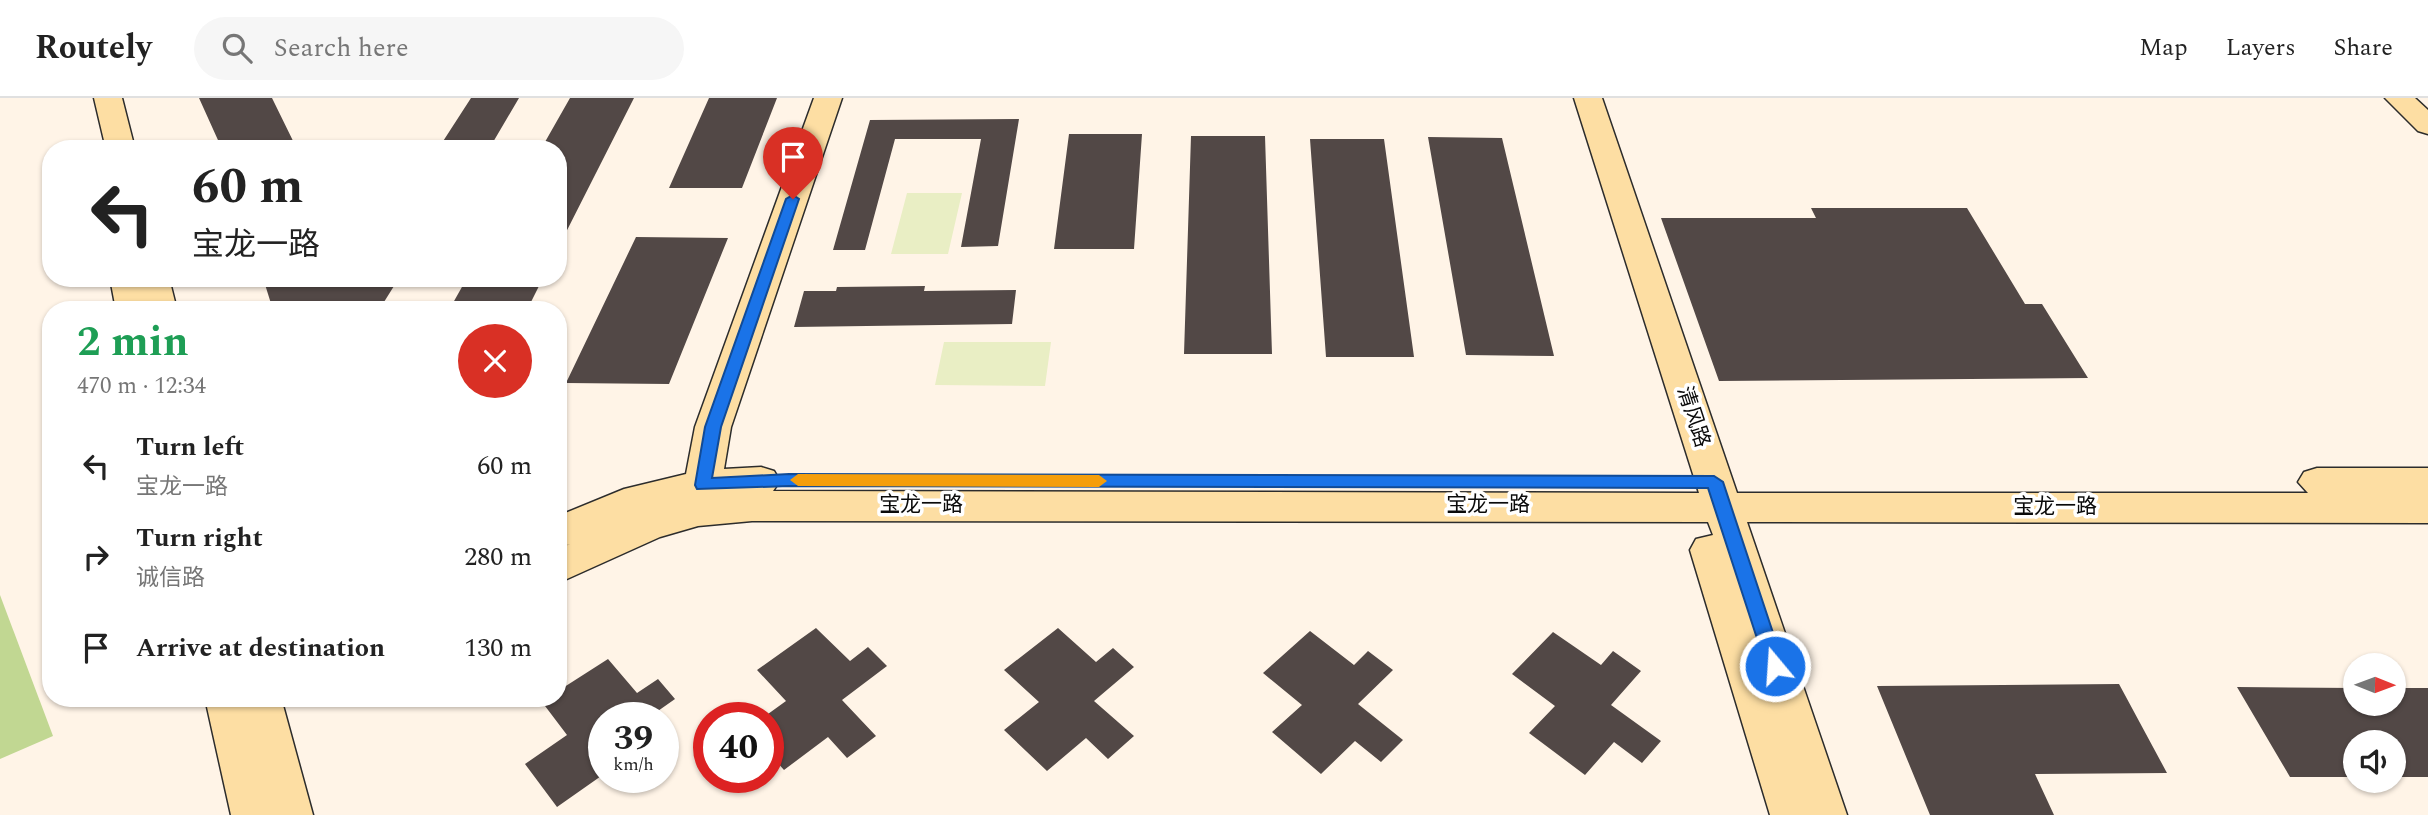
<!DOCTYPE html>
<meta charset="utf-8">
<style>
body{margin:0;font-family:Spectral,"Noto Sans SC",serif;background:#f6f6f6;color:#222;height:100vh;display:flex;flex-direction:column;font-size:26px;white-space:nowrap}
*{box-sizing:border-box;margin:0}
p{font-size:23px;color:#767676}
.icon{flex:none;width:38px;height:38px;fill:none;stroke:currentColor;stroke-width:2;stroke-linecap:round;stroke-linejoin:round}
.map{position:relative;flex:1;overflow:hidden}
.details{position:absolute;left:42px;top:203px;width:525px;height:406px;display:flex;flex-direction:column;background:#fff;border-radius:28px;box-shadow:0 2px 5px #0004}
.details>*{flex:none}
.guide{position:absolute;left:42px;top:42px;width:525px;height:147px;border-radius:28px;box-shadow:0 2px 5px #0004;background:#fff;color:#222;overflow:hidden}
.needle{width:46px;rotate:91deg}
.tools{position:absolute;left:2343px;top:555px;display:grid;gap:14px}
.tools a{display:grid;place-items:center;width:63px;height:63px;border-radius:50%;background:#fff;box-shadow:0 2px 5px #0004;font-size:35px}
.speed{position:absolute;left:588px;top:604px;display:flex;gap:14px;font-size:35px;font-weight:700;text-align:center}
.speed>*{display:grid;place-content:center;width:91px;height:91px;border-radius:50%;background:#fff;box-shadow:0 2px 5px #0004;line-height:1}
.speed small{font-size:18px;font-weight:400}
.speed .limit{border:10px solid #d22;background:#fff;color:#111}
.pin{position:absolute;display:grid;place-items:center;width:60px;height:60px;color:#fff;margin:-72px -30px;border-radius:50% 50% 50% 0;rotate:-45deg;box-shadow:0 0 7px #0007}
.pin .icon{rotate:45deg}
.me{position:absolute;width:77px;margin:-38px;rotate:342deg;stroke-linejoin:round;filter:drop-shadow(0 0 5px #0008)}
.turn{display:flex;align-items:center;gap:24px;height:147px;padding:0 35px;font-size:32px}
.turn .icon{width:91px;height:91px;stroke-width:2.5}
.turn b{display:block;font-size:49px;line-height:60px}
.round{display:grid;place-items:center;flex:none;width:74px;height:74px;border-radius:37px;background:#f6f6f6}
.overview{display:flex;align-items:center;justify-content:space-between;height:119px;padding:0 35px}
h1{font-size:42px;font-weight:700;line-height:52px;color:#1e9e55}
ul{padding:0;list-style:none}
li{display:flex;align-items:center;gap:21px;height:91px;padding:0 35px}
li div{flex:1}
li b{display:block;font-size:26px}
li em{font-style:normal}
header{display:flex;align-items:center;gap:42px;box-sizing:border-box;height:98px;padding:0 35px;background:#fff;border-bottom:2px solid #e0e0e0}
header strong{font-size:33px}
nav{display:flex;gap:38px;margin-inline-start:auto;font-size:24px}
.search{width:490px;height:63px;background:#f6f6f6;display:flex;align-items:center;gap:18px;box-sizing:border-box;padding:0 24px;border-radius:38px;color:#767676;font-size:26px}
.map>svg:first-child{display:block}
</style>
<header>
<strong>Routely</strong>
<div class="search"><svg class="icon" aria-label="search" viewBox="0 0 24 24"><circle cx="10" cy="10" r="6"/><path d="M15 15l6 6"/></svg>Search here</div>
<nav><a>Map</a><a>Layers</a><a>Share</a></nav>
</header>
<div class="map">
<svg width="2428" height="717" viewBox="0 0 2428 717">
<rect width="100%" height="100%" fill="#fff4e7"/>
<path fill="#c1d792" d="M0,497l53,141 -53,23z"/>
<path fill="#e9eec4" d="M907,95h55l-14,61h-57z
M944,244h107l-6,44 -110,-1z"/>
<path fill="#524846" d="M199,0h73l25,51h-75z
M471,0h48l-30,51h-51z
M570,0h64l-76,150v-99h-17z
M709,0h68l-35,90h-73z
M1019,21l-21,127 -37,1 20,-108h-86l-30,111h-32l37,-130z
M1069,36h73l-8,115h-80z
M1191,38h74l7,218h-88z
M1428,39l74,1 52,218 -88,-1z
M1310,41h74l30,218h-88z
M1811,110h156l58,96h17l46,74 -369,3 -58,-163h155z
M636,139l92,1 -59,146 -103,-1z
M263,180h136l-20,32h-106z
M467,180h76l-16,32h-78z
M925,188l-1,5 92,-1 -4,34 -218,3 10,-36h32l1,-4z
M816,530l34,33 18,-14 19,19 -45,34 34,36 -29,22 -19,-21 -44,33 -16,-18v-38l18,-13 -29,-31z
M1058,530l38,34 17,-14 21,19 -40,34 40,35 -26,23 -22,-21 -39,33 -43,-41 35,-28 -35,-32z
M1310,533l44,34 14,-14 25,19 -35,34 45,36 -22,22 -26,-21 -34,33 -49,-42 30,-27 -39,-32z
M1553,534l48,33 12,-14 28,20 -30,34 50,36 -19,22 -28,-21 -29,33 -56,-42 26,-27 -43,-32z
M608,561l29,34 21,-14 17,20 -27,19h-44v56l-47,33 -32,-43 42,-29 -25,-33 6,-4h10v-7z
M2119,586l48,89 -132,1 19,41h-124l-53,-129z
M2237,589l119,1v16h38v-16h34v89h-34v-35h-38v35h-66z"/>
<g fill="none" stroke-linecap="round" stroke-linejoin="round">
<defs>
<path id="secondary" d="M94,0h28l13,51h-29z
M814,0h28l-111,329 -7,42 37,-2 13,4 6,10 -7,10 926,2 -125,-395h28l135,395h571l-10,-11 6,-10 13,-4h111v55l-681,-1 100,293h-77l-80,-265 6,-11 17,-4 -5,-13 -956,-1 -54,5 -38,11 -102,46v-34l12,-5 -12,4v-32l66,-27 62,-15 9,-47z
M2385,0h30l13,12v24l-10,-3z
M110,180h59l8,32h-61z
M205,600h76l32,117h-82z"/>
</defs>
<use href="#secondary" stroke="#2c2c2c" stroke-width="3"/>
<use href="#secondary" fill="#fddea3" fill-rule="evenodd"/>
</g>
<path fill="#1a73e8" stroke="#114b97" stroke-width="2" d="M793,97l6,4 -78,228 -9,51 77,-4 925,2 9,6 61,184 -9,7 -9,-7 -58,-178 -919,-2 -92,3 -2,-4 10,-58 81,-228z"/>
<path fill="#f59e0b" d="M798,376l301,1 8,6 -8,6 -301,-1 -8,-6z"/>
<g text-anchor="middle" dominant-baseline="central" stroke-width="7" stroke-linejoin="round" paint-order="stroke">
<g font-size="21" fill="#0a0a0a" stroke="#fff">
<text transform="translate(1693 319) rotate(72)">清风路</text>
<text x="921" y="407">宝龙一路</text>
<text x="1488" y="407">宝龙一路</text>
<text x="2055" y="409">宝龙一路</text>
</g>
</g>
</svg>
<div class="tools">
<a><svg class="needle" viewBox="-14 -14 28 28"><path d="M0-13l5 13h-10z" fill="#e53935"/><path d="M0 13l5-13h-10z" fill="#767676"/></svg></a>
<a><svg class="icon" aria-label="sound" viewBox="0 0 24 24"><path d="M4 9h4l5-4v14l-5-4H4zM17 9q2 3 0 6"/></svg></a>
</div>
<div class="speed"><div>39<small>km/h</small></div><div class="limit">40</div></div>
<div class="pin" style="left:793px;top:101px;background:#d93025"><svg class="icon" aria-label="arrive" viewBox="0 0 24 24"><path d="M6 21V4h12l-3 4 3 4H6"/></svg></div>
<svg class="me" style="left:1775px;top:568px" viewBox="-20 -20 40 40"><circle r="17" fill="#1a73e8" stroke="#fff" stroke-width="3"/><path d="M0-11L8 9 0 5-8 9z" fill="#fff"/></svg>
<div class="guide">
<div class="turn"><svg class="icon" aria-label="left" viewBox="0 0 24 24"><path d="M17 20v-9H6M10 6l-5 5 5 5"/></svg><div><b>60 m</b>宝龙一路</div></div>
</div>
<section class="details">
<div class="overview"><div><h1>2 min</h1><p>470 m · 12:34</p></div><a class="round" style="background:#d93025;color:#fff"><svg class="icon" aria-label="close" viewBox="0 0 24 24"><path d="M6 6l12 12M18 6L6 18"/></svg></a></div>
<ul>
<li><svg class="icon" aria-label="left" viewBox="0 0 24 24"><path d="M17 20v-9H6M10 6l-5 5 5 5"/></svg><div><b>Turn left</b><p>宝龙一路</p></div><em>60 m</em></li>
<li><svg class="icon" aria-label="right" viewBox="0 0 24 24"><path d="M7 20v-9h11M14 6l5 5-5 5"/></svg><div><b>Turn right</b><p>诚信路</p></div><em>280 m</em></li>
<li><svg class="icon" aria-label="arrive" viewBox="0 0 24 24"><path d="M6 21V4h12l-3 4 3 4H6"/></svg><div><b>Arrive at destination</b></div><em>130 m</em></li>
</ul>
</section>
</div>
